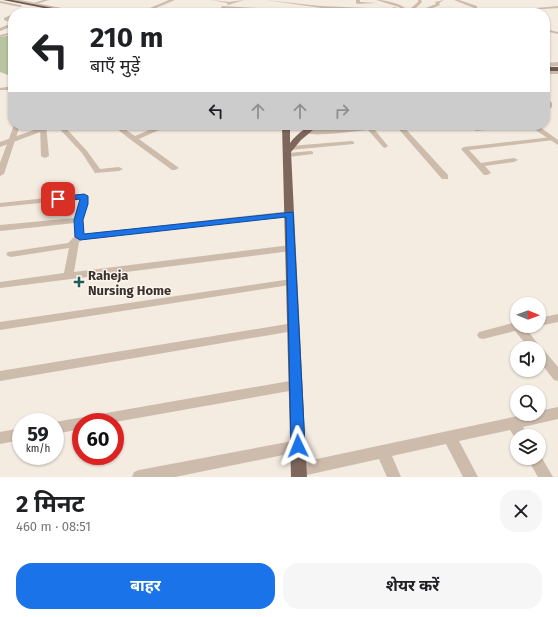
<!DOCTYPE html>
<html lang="hi">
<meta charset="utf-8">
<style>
body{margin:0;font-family:"Fira Sans","Noto Sans Devanagari",sans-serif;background:#f6f6f6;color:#202124;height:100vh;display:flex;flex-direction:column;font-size:15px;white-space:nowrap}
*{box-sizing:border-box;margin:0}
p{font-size:13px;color:#757577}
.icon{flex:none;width:22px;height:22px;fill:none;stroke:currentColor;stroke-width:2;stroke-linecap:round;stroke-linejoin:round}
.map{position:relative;height:477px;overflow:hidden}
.details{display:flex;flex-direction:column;background:#fff;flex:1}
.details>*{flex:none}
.top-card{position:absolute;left:8px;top:8px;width:542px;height:122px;border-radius:16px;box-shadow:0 1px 3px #0004;background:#fff;color:#202124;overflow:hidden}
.needle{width:26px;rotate:91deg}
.tools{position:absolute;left:510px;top:297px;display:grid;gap:8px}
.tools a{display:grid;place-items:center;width:36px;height:36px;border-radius:50%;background:#fff;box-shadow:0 1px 3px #0004;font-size:20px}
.speed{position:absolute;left:12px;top:413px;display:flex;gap:8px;font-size:20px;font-weight:700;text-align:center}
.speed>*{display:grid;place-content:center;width:52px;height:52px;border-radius:50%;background:#fff;box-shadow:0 1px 3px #0004;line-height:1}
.speed small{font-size:10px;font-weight:400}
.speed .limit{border:6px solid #d22;background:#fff;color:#111}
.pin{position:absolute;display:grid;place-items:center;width:34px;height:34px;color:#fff;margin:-17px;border-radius:8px;box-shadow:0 2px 6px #0006}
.me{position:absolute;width:44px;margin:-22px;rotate:358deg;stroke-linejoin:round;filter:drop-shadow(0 0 3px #0008)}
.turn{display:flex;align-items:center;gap:14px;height:84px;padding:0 16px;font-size:18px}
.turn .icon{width:52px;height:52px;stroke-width:2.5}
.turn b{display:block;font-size:28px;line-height:34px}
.lanes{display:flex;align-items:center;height:38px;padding:0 16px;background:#0003;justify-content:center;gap:20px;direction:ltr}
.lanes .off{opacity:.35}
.round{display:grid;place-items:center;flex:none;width:42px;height:42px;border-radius:16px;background:#f6f6f6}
.overview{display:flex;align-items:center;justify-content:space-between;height:68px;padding:0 16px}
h1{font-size:24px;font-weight:700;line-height:30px}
.action{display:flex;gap:8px;margin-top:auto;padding:8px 16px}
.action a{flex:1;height:46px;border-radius:16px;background:#1a73e8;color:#fff;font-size:16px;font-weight:700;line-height:46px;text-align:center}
.action a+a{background:#f6f6f6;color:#202124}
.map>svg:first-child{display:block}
</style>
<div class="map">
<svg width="558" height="477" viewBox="0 0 558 477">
<rect width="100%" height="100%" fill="#f4ebe1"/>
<path fill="#b8c4a0" d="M13,35v42l-13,-5v-35z"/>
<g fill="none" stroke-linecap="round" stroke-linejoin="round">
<path fill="#cdbbac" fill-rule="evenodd" d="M43,0h6l-16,5 -2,-1z
M211,0l18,2 15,-2 -16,5 -1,-2z
M265,0l55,6 48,2 2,1 -2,1 -46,-2z
M356,0h4v2l17,1 -19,1 -2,-1z
M376,0c8,0 17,2 24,5 4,2 5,4 10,4l8,-7v-2h3l1,2 -8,8 14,1 -2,-3 10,-4 -1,-2 9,-2 -5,3 1,2 -10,4 4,4 -23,-1 -4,1 -8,-6z
M454,0h5l18,6 -1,7h-4l2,-5z
M222,6l69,4 2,1 -1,2h-4l-67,-5z
M558,6v2l-70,5 2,-1z
M394,7l3,1 -8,5h-5z
M37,8l1,2 -19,3 1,-1z
M147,9l29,3 18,-3 20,3 -3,1 -17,-2 -11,2h-18l-17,-2z
M326,11l16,1 2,1h-19z
M13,14v3l-5,2 5,2v5l-13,5v-3l12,-5 -8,-3v-2z
M545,29l13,3v2l-13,-3z
M13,86v4h-13v-2z
M545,96l7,7v4l-7,5z
M14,125h6l-16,49 -4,2v-13z
M40,125h6l3,31 -4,2 -4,-2z
M56,125h7l24,26 13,18 19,-2 4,2 -4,2 -24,2 -13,-20z
M112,125h7l16,11 26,-11h9l-31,14 40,29 -4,2h-3l-41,-30z
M375,125h27l46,50v4h-6l-46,-53 -22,3 14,17 -3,2 -2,-1 -15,-17c-12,1 -58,8 -66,2l3,-2h21z
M497,125h22l-3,2 -40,4 -3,-2 3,-2z
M552,137l3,2 -1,1 -85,10 12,13 33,-5 4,2 -4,2 -29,4 6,7 -4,2h-3l-23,-26 3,-2z
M352,141l2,1v2l-64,6 -3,-2 3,-2z
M311,151l2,1v2l-25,3 -4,-2 4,-2z
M84,194l4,2v8l-5,16 1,14 206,-23 4,3 -4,3 -207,22 -4,3 -5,30 217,-27 5,3 -5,3 -291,37v-6l64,-9 5,-25 -58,9 -3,-1 -2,-2 2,-2 60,-9 7,-7v-13l-75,8v-6l75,-7 5,-14v-5l-80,8v-4z
M292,279l4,1 1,2 -1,2 -296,46v-8z
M558,314v8l-19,4v-8z
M517,322v4h7l17,22 2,1 15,18v14l-4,-1 -15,-19v-13h-10l-14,-17 -32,8 -4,-1 -2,-3 2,-3z
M293,323l4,1 2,3 -2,3 -4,1 -293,50v-10z
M295,380l4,1 2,4 -2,4 -4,1 -180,32h-34v7l-26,5v-12z
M558,407v12l-35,8 5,9h-11v5l-7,-11 -51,11 19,36h-15l-17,-33 -54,12 9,21h-14l-8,-18 -81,18 -5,-2 -2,-5 2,-5 5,-2 229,-49h12v-3z
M21,428v12l-21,4v-12z
M298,440l5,1 2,5 -2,5 -5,1 -123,25h-43l2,-5 5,-2z
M539,453l14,24h-15l-11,-19h12z"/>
<path fill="#cdbbac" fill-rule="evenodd" d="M11,0h9l68,13h-9z
M169,0h6l-31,13h-6z
M0,1l20,4 2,1 -2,1 -20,-4z
M13,32v2l-13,3v-2z
M558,62v4l-13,1v-4z
M545,70h13v4h-13z
M48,125h11l-59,22v-5z
M528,125h9l21,15v5z"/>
<path fill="#7d675c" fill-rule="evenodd" d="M282,125h8v18c8,-10 17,-18 29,-18l-18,15 -10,12 16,325h-16z"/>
<path fill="#6c584f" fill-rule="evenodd" d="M3,0h9l67,13h-10z
M545,67h13v4h-13z"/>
</g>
<path fill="#1a73e8" stroke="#114b97" d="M84,194l4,2v8l-5,16 1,14 209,-22 12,234 -2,5 -5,2 -5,-2 -2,-5 -5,-229 -206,23 -5,-3 -1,-17 6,-21 -22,3 -4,-3 4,-2z"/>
<path fill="#1f5a5e" stroke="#fbf5ee" stroke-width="1.5" d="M77 276h4v4h4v4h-4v4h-4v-4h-4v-4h4z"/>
<g text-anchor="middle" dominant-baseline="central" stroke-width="3" stroke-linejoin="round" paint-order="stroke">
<g font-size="13" font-weight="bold" fill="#3b302b" stroke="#fbf5ee" text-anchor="start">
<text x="88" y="275">Raheja<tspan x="88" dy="15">Nursing Home</tspan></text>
</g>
</g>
</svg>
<div class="tools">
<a><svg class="needle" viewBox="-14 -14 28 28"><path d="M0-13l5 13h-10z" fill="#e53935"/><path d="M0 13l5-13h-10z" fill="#757577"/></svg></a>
<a><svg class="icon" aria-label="sound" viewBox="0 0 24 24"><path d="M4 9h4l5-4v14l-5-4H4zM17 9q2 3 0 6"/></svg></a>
<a><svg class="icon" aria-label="search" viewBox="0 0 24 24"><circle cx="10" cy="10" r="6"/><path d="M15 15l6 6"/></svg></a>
<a><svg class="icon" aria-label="layers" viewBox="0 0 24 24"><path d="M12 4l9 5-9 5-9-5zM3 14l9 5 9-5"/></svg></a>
</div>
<div class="speed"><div>59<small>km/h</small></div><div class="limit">60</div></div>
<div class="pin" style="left:58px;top:199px;background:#d93025"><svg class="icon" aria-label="arrive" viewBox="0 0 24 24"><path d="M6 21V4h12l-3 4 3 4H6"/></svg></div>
<svg class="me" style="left:298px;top:446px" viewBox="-20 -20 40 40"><path d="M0-17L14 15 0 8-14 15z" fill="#1a73e8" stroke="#fff" stroke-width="4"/></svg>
<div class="top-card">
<div class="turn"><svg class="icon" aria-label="left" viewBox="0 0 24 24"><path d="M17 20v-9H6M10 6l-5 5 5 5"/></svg><div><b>210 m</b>बाएँ मुड़ें</div></div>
<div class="lanes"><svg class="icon" aria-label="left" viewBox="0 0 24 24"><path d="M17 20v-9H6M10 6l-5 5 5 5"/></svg><svg class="icon off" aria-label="ahead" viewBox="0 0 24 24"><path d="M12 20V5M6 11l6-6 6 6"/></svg><svg class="icon off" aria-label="ahead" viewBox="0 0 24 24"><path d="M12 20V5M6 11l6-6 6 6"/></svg><svg class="icon off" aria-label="right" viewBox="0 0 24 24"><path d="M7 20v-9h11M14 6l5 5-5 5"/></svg></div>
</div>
</div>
<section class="details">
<div class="overview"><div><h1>2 मिनट</h1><p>460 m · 08:51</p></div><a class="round"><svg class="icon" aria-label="close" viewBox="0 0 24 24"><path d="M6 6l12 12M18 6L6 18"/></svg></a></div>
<div class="action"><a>बाहर</a><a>शेयर करें</a></div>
</section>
